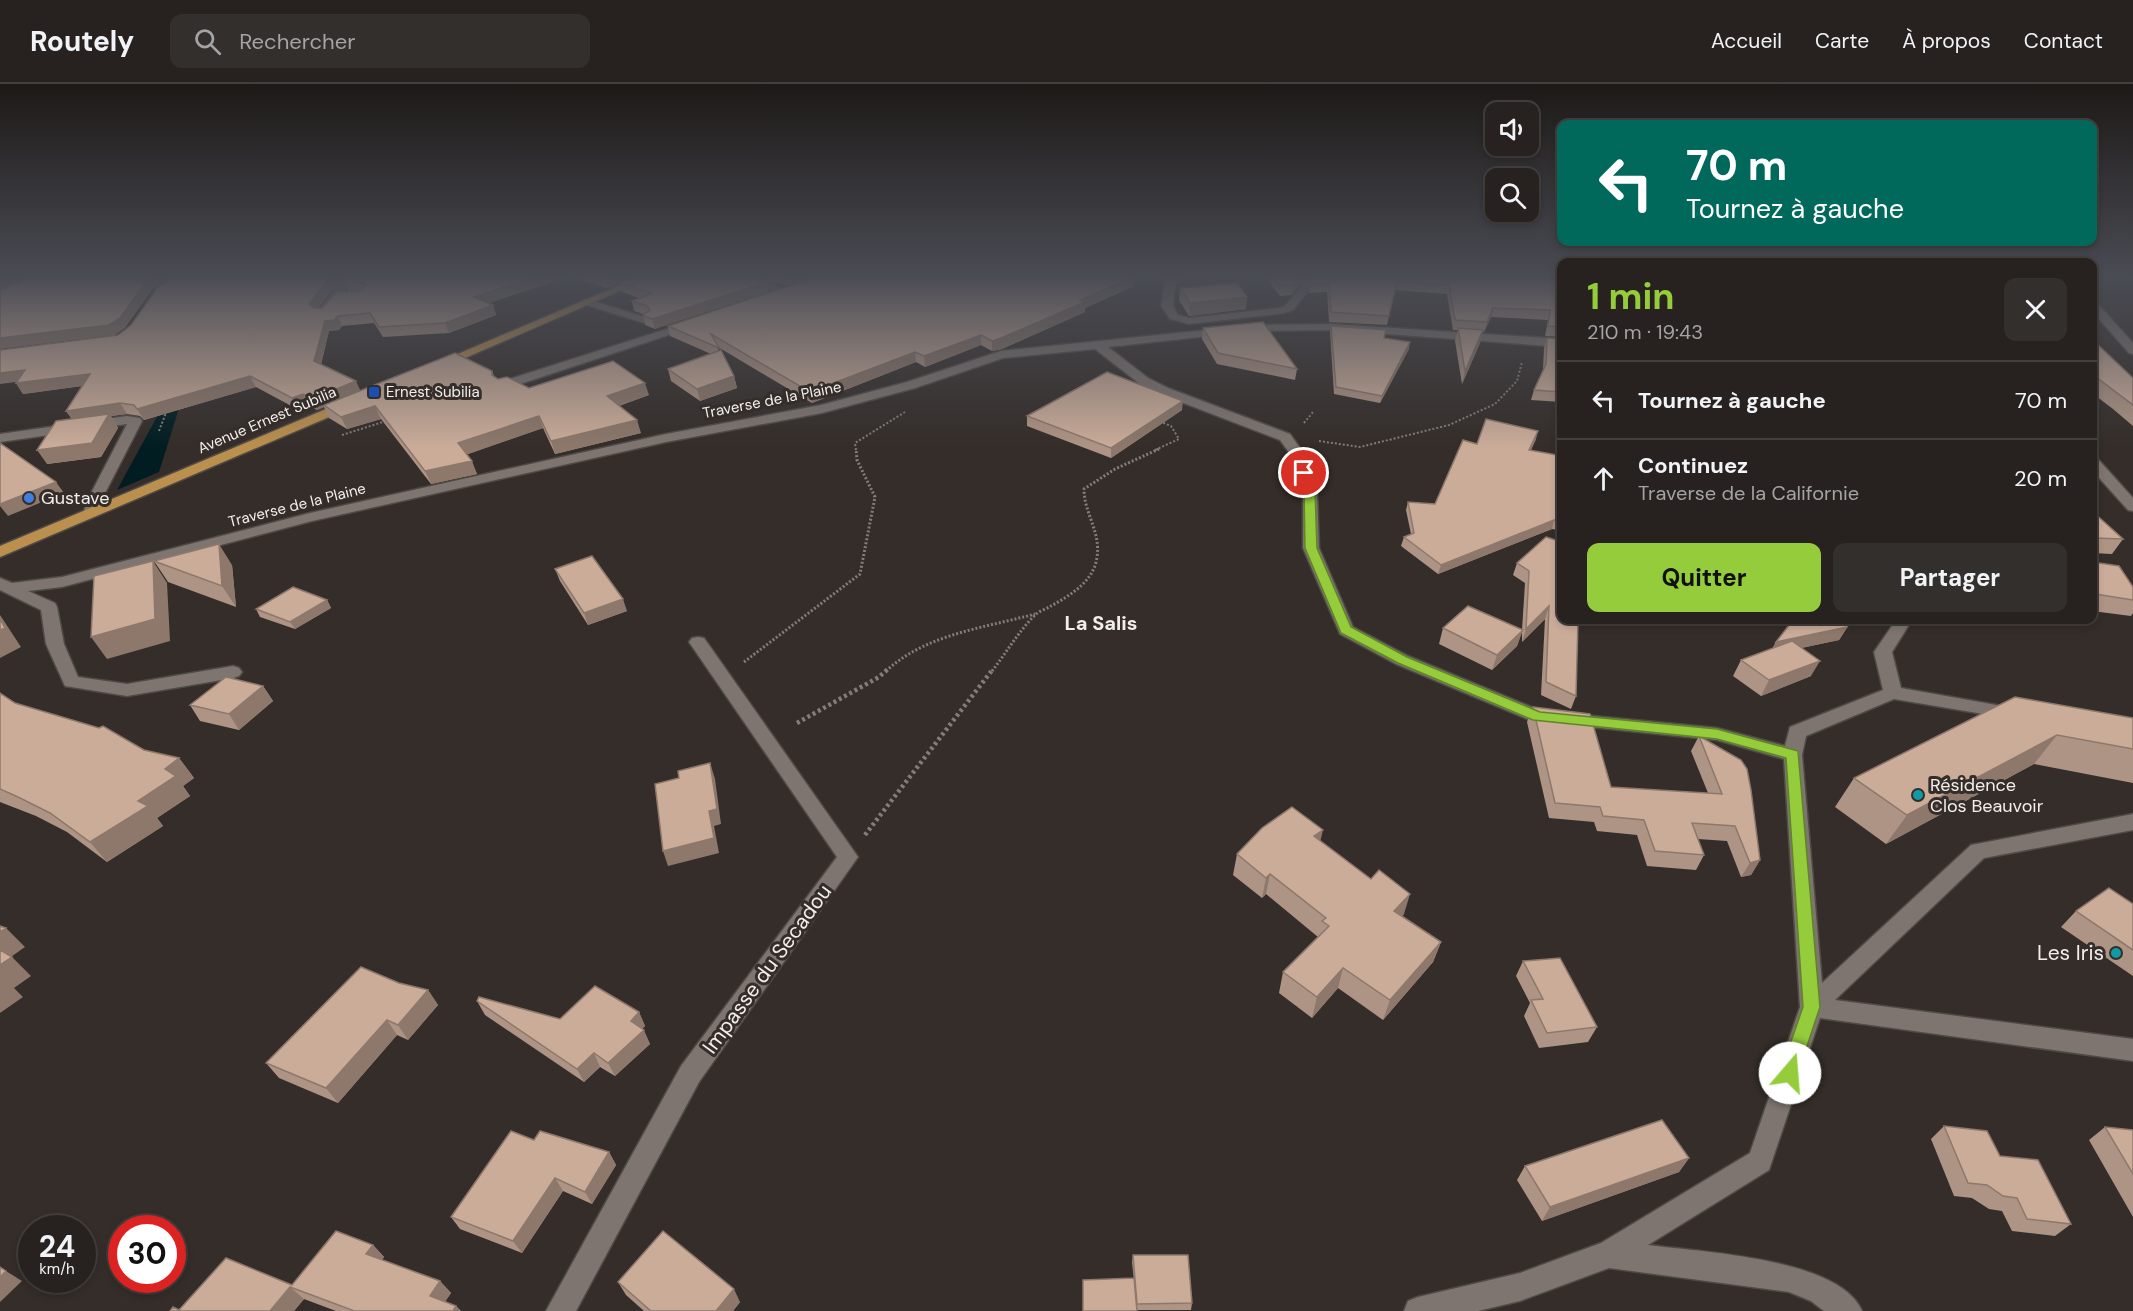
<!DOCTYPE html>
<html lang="fr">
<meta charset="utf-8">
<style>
body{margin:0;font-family:"DM Sans",sans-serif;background:#332f2c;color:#f1f3f6;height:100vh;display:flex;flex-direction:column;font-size:22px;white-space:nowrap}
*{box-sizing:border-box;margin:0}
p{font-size:20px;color:#a4a4a4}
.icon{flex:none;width:33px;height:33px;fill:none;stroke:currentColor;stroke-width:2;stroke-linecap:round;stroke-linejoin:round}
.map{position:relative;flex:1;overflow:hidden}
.panel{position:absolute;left:1557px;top:174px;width:540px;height:366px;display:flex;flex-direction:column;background:#27221f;border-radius:12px;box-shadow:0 3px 9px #0003,0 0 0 2px #433f3d}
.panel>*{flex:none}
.guide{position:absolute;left:1557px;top:36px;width:540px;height:126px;border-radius:12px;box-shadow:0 3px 9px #0003,0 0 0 2px #433f3d;background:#00695c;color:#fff;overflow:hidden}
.fabs{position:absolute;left:1485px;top:18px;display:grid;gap:12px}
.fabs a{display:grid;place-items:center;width:54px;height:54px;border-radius:12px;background:#27221f;box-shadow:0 3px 9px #0003,0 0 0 2px #433f3d;font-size:30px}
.speed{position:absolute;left:18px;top:1131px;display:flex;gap:12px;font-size:30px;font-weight:700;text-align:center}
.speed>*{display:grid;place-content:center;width:78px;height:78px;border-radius:50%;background:#27221f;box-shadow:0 3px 9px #0003,0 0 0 2px #433f3d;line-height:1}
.speed small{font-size:15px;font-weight:400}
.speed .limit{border:9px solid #d22;background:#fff;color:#111}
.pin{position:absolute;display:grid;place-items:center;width:51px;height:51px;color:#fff;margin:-26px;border:3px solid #fff;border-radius:50%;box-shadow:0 2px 6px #0007}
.me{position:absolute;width:66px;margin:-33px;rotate:18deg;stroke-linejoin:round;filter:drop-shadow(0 0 4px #0008)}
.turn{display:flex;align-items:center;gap:21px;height:126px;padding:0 30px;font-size:27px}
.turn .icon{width:78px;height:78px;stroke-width:2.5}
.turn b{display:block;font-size:42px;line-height:51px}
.round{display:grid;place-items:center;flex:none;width:63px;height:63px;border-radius:12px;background:#332f2c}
.head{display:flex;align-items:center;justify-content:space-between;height:102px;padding:0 30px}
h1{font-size:36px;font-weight:700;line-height:45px;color:#94cc3c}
.primary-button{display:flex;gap:12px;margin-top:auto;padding:12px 30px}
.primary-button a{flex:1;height:69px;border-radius:12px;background:#94cc3c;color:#111;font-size:24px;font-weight:700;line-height:69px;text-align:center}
.primary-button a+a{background:#332f2c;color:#f1f3f6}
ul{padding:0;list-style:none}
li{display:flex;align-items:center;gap:18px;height:78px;padding:0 30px;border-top:2px solid #433f3d}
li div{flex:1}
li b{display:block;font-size:22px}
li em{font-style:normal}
header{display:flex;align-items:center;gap:36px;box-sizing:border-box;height:84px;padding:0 30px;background:#27221f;border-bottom:2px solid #433f3d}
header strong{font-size:28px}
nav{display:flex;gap:33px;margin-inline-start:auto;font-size:21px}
.search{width:420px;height:54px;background:#332f2c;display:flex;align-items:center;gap:15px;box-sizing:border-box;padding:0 21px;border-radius:12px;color:#a4a4a4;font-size:22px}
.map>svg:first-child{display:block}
</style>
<header>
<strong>Routely</strong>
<div class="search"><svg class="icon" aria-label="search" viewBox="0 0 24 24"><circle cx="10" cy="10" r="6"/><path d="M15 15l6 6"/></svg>Rechercher</div>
<nav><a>Accueil</a><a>Carte</a><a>À propos</a><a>Contact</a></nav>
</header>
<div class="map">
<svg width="2133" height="1227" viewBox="0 0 2133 1227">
<rect width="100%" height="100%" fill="#342d29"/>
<path fill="#011d21" d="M186,302l-27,86 -42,18 42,-77z"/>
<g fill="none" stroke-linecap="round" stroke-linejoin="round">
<defs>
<path id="minor" d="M343,193h10l-13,22 -13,15h-8l-2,-2z
M733,193h15l46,15 -6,3z
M1166,193h10l-3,29 5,9 11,3 90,-10 6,-2 18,-22 -1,-7h10l2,7 -21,26 -8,3 -96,11 -19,-5 -9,-13z
M587,215l61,19 2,2 -6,3 -61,-19v-4z
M2092,217l4,1 37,41v11l-4,-1 -37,-42z
M692,237l6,3 -2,2 -188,62 -4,1 -6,-4 2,-3z
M1332,240l230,15v8l-230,-17 -77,1 -147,16 40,31 20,10 122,46 15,21 12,36 2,57 34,79 55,29 133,55 176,17 68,18 5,-19 93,-37 -9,-38 22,-32h16l-20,32 9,36 118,21 3,4 -3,4 -6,2 -119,-20 -88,37 -4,19 20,228 149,-138 162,-31v16l-149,28 -149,142 298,39v22l-313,-43 -51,152 -121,75c52,7 192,13 214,66h-38l-13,-10 -22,-9 -180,-24 -89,33 -42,10h-74l4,-10 10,-4 102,-24 81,-30 149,-90 50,-146 -16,-248 -67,-19 -185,-19 -136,-57 -56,-30 -37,-86v-57l-12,-36 -11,-15 -120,-46 -20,-10 -45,-35 -92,9 -88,30 -93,25 -156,29 -354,79 -250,66 -34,4 27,12 2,4 7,37 14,33 49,7 106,-18 6,2 3,4 -3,4 -6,2 -106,18 -62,-10 -19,-42 -5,-34 -41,-20v-12l12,5 50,-6 248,-64 356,-79 155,-29 86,-23 94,-31 254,-26z
M127,332l13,2 2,3 -40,78 -5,15 -7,4 -7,-4 5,-15 39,-75 -127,18v-8z
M2092,373l5,1 36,40v13l-5,-1 -36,-40z
M698,553l6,1 154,219 -159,225 -123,229h-30l135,-245 156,-209 -148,-215 3,-4z"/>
<path id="major" d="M639,193h13l-210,91 -4,1 -6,-4z
M350,315l6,4 -1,3 -355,151v-11z"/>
</defs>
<use href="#minor" stroke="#4f4a45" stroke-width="3"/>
<use href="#major" stroke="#4f4a45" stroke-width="3"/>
<path stroke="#837d7a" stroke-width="2" stroke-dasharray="2 2" stroke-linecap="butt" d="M2092,314h10
M1304,339l9,-11
M159,347l8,-21
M342,351l44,-14
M1319,357l41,6 89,-22 46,-21 22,-23 5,-19
M856,366l-1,-7 50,-31
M1155,366l24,-11 -8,-13 -12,-5"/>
<path stroke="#837d7a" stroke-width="3" stroke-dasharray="2 2" stroke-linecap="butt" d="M744,578l116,-88 15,-77 -18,-37 -1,-11
M886,587c40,-37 98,-43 149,-57
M992,587c14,-18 27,-40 43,-56 4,-4 11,-6 16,-9 20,-11 43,-25 46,-49 4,-25 -13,-44 -13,-68l31,-20 44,-20"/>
<path stroke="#837d7a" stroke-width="4.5" stroke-dasharray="3 3" stroke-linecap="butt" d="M797,639l82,-46 9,-8
M865,751l128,-166"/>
<use href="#minor" fill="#7e7570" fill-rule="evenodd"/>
<use href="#major" fill="#bb8f4d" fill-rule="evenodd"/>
</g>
<path fill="#ae9484" d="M173,193h169l-24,31h4l38,-17h-12l-4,-10 2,-4h220l-77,26 4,2 3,10 -47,18 -66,4 -9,-14 -32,3 -3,4 -10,1 -8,34 39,26 132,-20 2,5 4,3 31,9 120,7 -30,11 22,27 -86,21 -12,-26 -76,26 10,20 -46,10 -50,-65 -34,10 -18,-11 -5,-11 -7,3 -9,-5 -11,4 -41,-22 -112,33 -4,-4 -13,-2 -16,2 7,12 -17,29 -54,7 25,-45 -6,-8 16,-25 -59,8 -7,-11 1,-1 101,-47 13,-10z
M573,193h178l-96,52 -10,-4 -2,-10v-1l-9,-3 -2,-10 7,-3 -17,-6 -3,-9 -12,5z
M752,193h382v9l-49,22v4l-83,37 -10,2 -11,-6 -56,22 -9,-5 -104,41 -94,-56 1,4 15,25 3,12 -37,13 -29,-20 -3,-12 43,-15 -41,-18 -2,-10 120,-40z
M1265,193h37l-1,6 -10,12 -11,1z
M1314,193h248v60l-17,-1 3,-16 -57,-3 -7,15h-2l-2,11 -18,41 -7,-43 3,-11h-5l-6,-36 -52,-4 -8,35 -58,-3 -2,-30 -18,1 2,-9 3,-4z
M2124,193h9v2z
M1180,204l66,21 -57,7 -10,-16z
M1331,242l54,12 24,11 -29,54 -46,-9 -4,-62z
M1203,244l94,41 -2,11 -78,-16 -15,-25z
M1547,254l15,1v63l-31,-2 3,-10 9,-20 1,-22z
M2092,255l41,39v48l-20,-17 -21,-16z
M1182,326l-71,48 -84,-32v-10z
M1536,355l-5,11 31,68 -4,12 -6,-1 -114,45 -37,-28 3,-9 7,-3 -5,-24 2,-8 27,2 42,-60z
M2092,427l31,28 -11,15 -20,-1z
M1546,453l30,159 -5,13 -30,-14 4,-76 -23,23v-11l-5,15 -25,24 -53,-26 4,-16 79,2 3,-47 -12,-8 4,-12z
M154,477l78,4 4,42 -68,-25z
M2092,478l41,25v26l-2,3 -39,-5z
M555,485l72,42 -39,14 -28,-44z
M327,516l4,8 -36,21 -35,-12 -4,-8z
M1606,536h27l-5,5 -16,-1z
M1793,536h59l-13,20 -38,8 10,28 -50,20 -28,-20 8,-16 31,-11 4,-7z
M263,602l10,15 -34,29 -39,-9 -10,-16z
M0,609l15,10 129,47 35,8 15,20 -11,8 7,10 -33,22 6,8 -56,36 -40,-30 -31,-16 -36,-14z
M1533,623l78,80 97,6 -17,-42 8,-15 61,124 -9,15 -10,2 -14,-36 -29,-2 6,16 -8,15 -49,-4 -10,-31 -40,-4 -3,-9 -45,-4 -22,-96z
M2133,634v65l-99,-19 -148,80 -51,-37 19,-29z
M1320,756l84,74 -2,2 39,26 -8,20 -50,58 -45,-32 -26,30 -33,-25 4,-21 35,-35 -52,-43 -4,4 -29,-23 4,-21z
M2133,820v72l-72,-49 15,-16z
M1523,877l74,66 -9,15 -49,6 -15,-32 6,-13 -14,-27z
M428,906l10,15 -30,35 -11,-5 -59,68 -59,-25 -13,-15z
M477,917l83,18 79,-7 6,14 -3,3 8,15 -35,32 -15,-9 -16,15 -99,-67z
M1944,1042l56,30 71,68 -16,12 -43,-5 -10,-20 -13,-2 -17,-11 -18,-2 -23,-57z
M2105,1043l28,3v87l-44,-77z
M534,1056l75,12 7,13 -24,39 -29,-13 -41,62 -62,-24 -9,-12z
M1689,1074l-10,14 -137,49 -25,-41 8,-14z
M373,1161l11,12 -2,3 58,21 11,12 -6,8 11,5 5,5h-125l-32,-12 -10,12h-124l9,-1 113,-25z
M1133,1171l59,48 -1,7h-54l-5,-48z
M618,1198l122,20 -7,9h-89l-18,-16z"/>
<path fill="#8d786b" d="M5,193h26l-31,14v-12z
M152,193h19l-19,13 -27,38 -10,7 -115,14v-11l147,-58z
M330,193h12l-28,37 -5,-10z
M534,193h32l-88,30 -4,-10z
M608,193h26l-27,11 -2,-10z
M786,193h34l-32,9z
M1134,193v9l-49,22v4l-83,37 -10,2v-10l88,-41z
M1300,193h2l-1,6 -10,12 2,-10z
M767,198l2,10 -114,37 -3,-10z
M1247,213l-1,12 -57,7 1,-13z
M493,221l3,10 -47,18 -4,-10z
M1493,224l-2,9 -7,15 3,-10z
M338,232l4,10 -3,4 -10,1 -10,41 -5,-11 11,-40z
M1483,246l-3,13 -18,41 3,-13z
M981,251v10l-56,22 -1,-11z
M1410,258l-1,7 -29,54 2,-7z
M915,268l1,10 -104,41 -2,-11z
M25,286l7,10 -32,4v-11z
M90,290l6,10 -73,10 -7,-11z
M250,292l6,11 -112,33 -7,-11z
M734,292l3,12 -37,13 -3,-12z
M356,297l5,11 -37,13v2l-7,3 -5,-11z
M645,299l4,12 -38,13 -4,-12z
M303,310l5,11 -11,4 -5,-11z
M1183,317l-1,9 -71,48v-10z
M120,319l7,11 -16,2 7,12 -17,29 -54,7 -10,-14 36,-29 -7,-10z
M375,322l6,13 -34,10 -6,-12z
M539,332l4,12 -80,28 -5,-13z
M637,336l4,13 -86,21 -4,-13z
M1538,347l-2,8 -9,19 2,-8z
M472,377l5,13 -46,10 -6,-13z
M56,398l8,11 -56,23 -8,-10v-2z
M1554,436l-2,9 -114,45 3,-9z
M219,460l13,21 4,42 -14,-21z
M153,477l14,22 3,58 -63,18 -16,-22z
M623,515l4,12 -39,14 -4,-12z
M327,516l4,8 -36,21 -5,-7z
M1549,522l-4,13 -23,23 4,-13z
M0,531l21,32 -21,11z
M1852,536l-13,20 -70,15 7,-13z
M1523,546l-6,16 -25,24 5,-15z
M1820,577l-9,15 -50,20 8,-16z
M263,602l10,15 -34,29 -10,-16z
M2057,651l-23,29 -148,80 21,-29z
M179,674l15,20 -11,8 7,10 -33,22 6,8 -56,36 -17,-20 48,-41 27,-32z
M710,679l5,16 6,45 -7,2 5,27 -51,13 -5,-15 46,-40z
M1323,746l-5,21 -4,-15z
M1760,776l-9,15 -10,2 9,-14z
M1270,790l-4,20 -4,4 4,-20z
M1410,810l-6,20 -17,17 7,-20z
M6,844l19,19 -20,14 -5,-5v-24z
M1441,858l-8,20 -50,58 7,-20z
M12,873l19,19 -17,12 9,9 -23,16v-48z
M1343,884l-5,20 -26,30 5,-21z
M428,906l10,15 -30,35 -10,-15z
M639,928l6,14 -8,8 -6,-13z
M387,936l10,15 -59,68 -12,-15z
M644,946l6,14 -35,32 -7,-13z
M594,969l6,14 -16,15 -7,-13z
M609,1068l7,13 -24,39 -7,-12z
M1689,1074l-10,14 -137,49 8,-14z
M555,1094l8,13 -41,62 -9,-12z
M373,1161l11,12 -6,9 -12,-12z
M6,1187l16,10 -22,21v-25z
M440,1197l11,12 -10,15 -11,-12z
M290,1203l14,12 -10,12h-24z
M734,1205l6,13 -7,9h-17z
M456,1222l5,5h-8z"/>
<path fill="#caac99" stroke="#8d786b" stroke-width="1.5" d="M28,193h124l-5,3 -27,38 -11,7 -109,13v-48z
M173,193h157l-21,27 5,4h8l14,-16 23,-1 8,-6 -8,-4h-15l2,-4h188l-60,20 19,8 -48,18 -66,4 -9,-14 -32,3 -4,4 -9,1 -11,40 42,20 -44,18 -9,-5 -11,4 -42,-22 -113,33 -3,-4 -14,-2 -54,8 24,-37 -74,9 9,-13 -25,3v-23l118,-15 13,-10 27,-38z
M634,193h117l16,5 -115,37 -9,-4 7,-5 -3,-4 -15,-5 20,-8 -33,-10z
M816,193h318l-54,23 5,2 -84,36 -9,3 -11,-6 -57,21 -9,-4 -105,40 -99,-58 8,14 -51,-22z
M1274,193h26l-7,8 -11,1z
M1317,193h245v50l-14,-1 2,-16 -57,-2 -6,14 -32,-2 -6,-35 -52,-4 -8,35 -58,-4 -2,-29 -18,1z
M1237,199l10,14 -57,6 -10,-15z
M1263,238l34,47 -79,-16 -15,-25z
M1331,242l55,4 -2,8 26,4 -28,54 -46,-9z
M1458,244l25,2 -18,41z
M1547,254l15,1v53l-28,-2 12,-26z
M2092,255l41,39v27l-41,-31z
M721,266l13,26 -37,13 -29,-20z
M455,269l37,18v4l6,4 9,-2 22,11 84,-27 32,22 -38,13 30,24 -86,21 -12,-25 -81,27 14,18 -47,10 -50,-65 -34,11 -17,-12z
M1107,288l76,29 -72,47 -84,-32z
M109,330l-17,29 -55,7 19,-29z
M1486,335l52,12 -9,19 33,6v62l-1,3 -7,-1 -113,45 -37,-28 10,-4 -6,-31 27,2 28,-64 14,4z
M0,359l56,39 -56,22z
M2092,427l31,28 -31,-1z
M1546,453l16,5v78h16l-2,76 -30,-14 3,-76 -23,23 3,-58 -12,-8z
M219,460l3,42 -68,-25z
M592,472l31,43 -39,14 -29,-44z
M153,477l2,58 -64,18 3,-61z
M2092,478l27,4 14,21v13l-38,-6 -3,-3z
M293,503l34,13 -37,22 -34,-13z
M1468,522l55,24 -26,25 -54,-27z
M0,535l5,9 -5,2z
M1793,536h58l-4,7 -71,15z
M1792,557l28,20 -51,19 -28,-20z
M226,593l37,9 -34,28 -39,-9z
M0,609l15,10 84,25 4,-2 41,24 35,8 -14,11 11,7 -38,25 10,5 -58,36 -40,-29 -32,-16 -18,-8z
M2015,613l118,21v31l-76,-14 -150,80 -53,-37z
M1533,623l57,7 21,73 111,7 -23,-58 42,24 6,9 4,21 9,70 -10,3 -15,-37 -43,-3 12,32 -49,-4 -11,-31 -41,-4 -3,-9 -45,-4z
M710,679l7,46 -8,2 5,27 -51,13 -8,-67 24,-6 -1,-7z
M1292,723l31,23 -9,6 57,43 8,-9 31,24 -16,17 47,31 -51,58 -47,-32 -26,29 -34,-25 46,-46 -7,-5 4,-3 -56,-44 -4,4 -29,-24 25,-26z
M2109,804l24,16v46l-57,-39z
M0,842l6,2 -6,4z
M0,866l12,7 -12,8z
M1560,874l37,69 -50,6 -16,-33 12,-1 -20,-38z
M361,883l38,16 29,7 -30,35 -11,-5 -61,68 -60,-25z
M595,902l44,26 -8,9 13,9 -36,33 -14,-10 -17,16 -100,-68 2,-4 81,22z
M1662,1036l27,38 -139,49 -25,-41z
M1944,1042l43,5 13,25 38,4 33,64 -44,-5 -10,-21 -14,-2 -16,-11 -19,-2z
M2105,1043l28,3v44z
M511,1047l23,9 6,-9 69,21 -24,40 -30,-14 -42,63 -62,-24z
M336,1147l37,14 -7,9 74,27 -10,15 26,10 -3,5h-102l1,-1 -62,-23 -20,24h-100l3,-4 6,3 47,-52 66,27z
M663,1147l71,58 -18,22h-65l-33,-29z
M1133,1171h55l4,48 -55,1z
M0,1183l6,4 -6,6z
M1134,1194l3,33h-54v-31z"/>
<linearGradient id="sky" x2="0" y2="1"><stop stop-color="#1d1917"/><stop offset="0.53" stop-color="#4a4c54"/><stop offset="1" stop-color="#4a4c54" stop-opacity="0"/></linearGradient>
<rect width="2133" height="364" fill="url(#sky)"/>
<path fill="#94cc3c" stroke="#608527" stroke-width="1.5" d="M1304,385l5,4 6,18 2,57 34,79 56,30 133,55 177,17 81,22 22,256 -24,72 -6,3 -7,-3 -3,-6 23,-66 -17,-249 -69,-19 -184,-19 -135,-57 -57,-30 -36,-85 -1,-57 -5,-18z"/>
<rect fill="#1a4fb4" stroke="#342d29" stroke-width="2" x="368" y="302" width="12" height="12" rx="3"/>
<circle fill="#3f7fe0" stroke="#342d29" stroke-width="2" cx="29" cy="414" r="6"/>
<g fill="#0f9aa8" stroke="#342d29" stroke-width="2">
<circle cx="1918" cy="711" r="6"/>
<circle cx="2116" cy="869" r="6"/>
</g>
<g text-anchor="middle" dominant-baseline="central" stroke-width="6" stroke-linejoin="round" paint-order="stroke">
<g font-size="15" fill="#f2eeeb" stroke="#342d29" text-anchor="start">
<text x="386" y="308">Ernest Subilia</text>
</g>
<g font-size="15" fill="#f2eeeb" stroke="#342d29">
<text transform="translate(772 316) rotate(-11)">Traverse de la Plaine</text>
<text transform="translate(267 336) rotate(-23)">Avenue Ernest Subilia</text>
<text transform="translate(297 421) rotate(-14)">Traverse de la Plaine</text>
</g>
<g font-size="18" fill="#f2eeeb" stroke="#342d29" text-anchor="start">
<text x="41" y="414">Gustave</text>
<text x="1930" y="701">Résidence<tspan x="1930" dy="21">Clos Beauvoir</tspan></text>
</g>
<g font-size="20" font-weight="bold" fill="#f2eeeb" stroke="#342d29">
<text x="1101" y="539">La Salis</text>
</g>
<g font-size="21" fill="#f2eeeb" stroke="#342d29" text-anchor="end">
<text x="2104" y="869">Les Iris</text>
</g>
<g font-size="21" fill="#f2eeeb" stroke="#342d29">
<text transform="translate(767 885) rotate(-54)">Impasse du Secadou</text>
</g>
</g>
</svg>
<div class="fabs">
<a><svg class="icon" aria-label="sound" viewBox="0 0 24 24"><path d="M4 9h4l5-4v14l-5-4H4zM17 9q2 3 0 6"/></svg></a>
<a><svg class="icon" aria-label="search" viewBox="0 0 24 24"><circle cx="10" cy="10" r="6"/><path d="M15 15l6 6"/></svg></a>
</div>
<div class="speed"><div>24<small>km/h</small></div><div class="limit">30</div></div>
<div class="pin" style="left:1304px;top:389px;background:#d93025"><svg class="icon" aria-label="arrive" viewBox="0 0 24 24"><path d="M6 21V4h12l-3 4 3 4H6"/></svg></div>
<svg class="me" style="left:1790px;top:989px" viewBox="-20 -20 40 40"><circle r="19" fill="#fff"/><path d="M0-13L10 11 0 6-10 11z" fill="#94cc3c"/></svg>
<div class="guide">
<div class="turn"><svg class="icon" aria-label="left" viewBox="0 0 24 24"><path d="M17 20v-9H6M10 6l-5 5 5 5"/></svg><div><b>70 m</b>Tournez à gauche</div></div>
</div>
<section class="panel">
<div class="head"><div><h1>1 min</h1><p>210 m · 19:43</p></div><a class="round"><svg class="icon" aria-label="close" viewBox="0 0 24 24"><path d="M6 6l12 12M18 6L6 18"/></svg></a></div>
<ul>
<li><svg class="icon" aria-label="left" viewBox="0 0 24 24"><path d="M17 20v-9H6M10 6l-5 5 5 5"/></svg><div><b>Tournez à gauche</b></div><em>70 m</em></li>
<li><svg class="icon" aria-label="ahead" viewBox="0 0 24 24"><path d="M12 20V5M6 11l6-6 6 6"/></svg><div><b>Continuez</b><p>Traverse de la Californie</p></div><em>20 m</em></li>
</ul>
<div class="primary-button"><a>Quitter</a><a>Partager</a></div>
</section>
</div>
